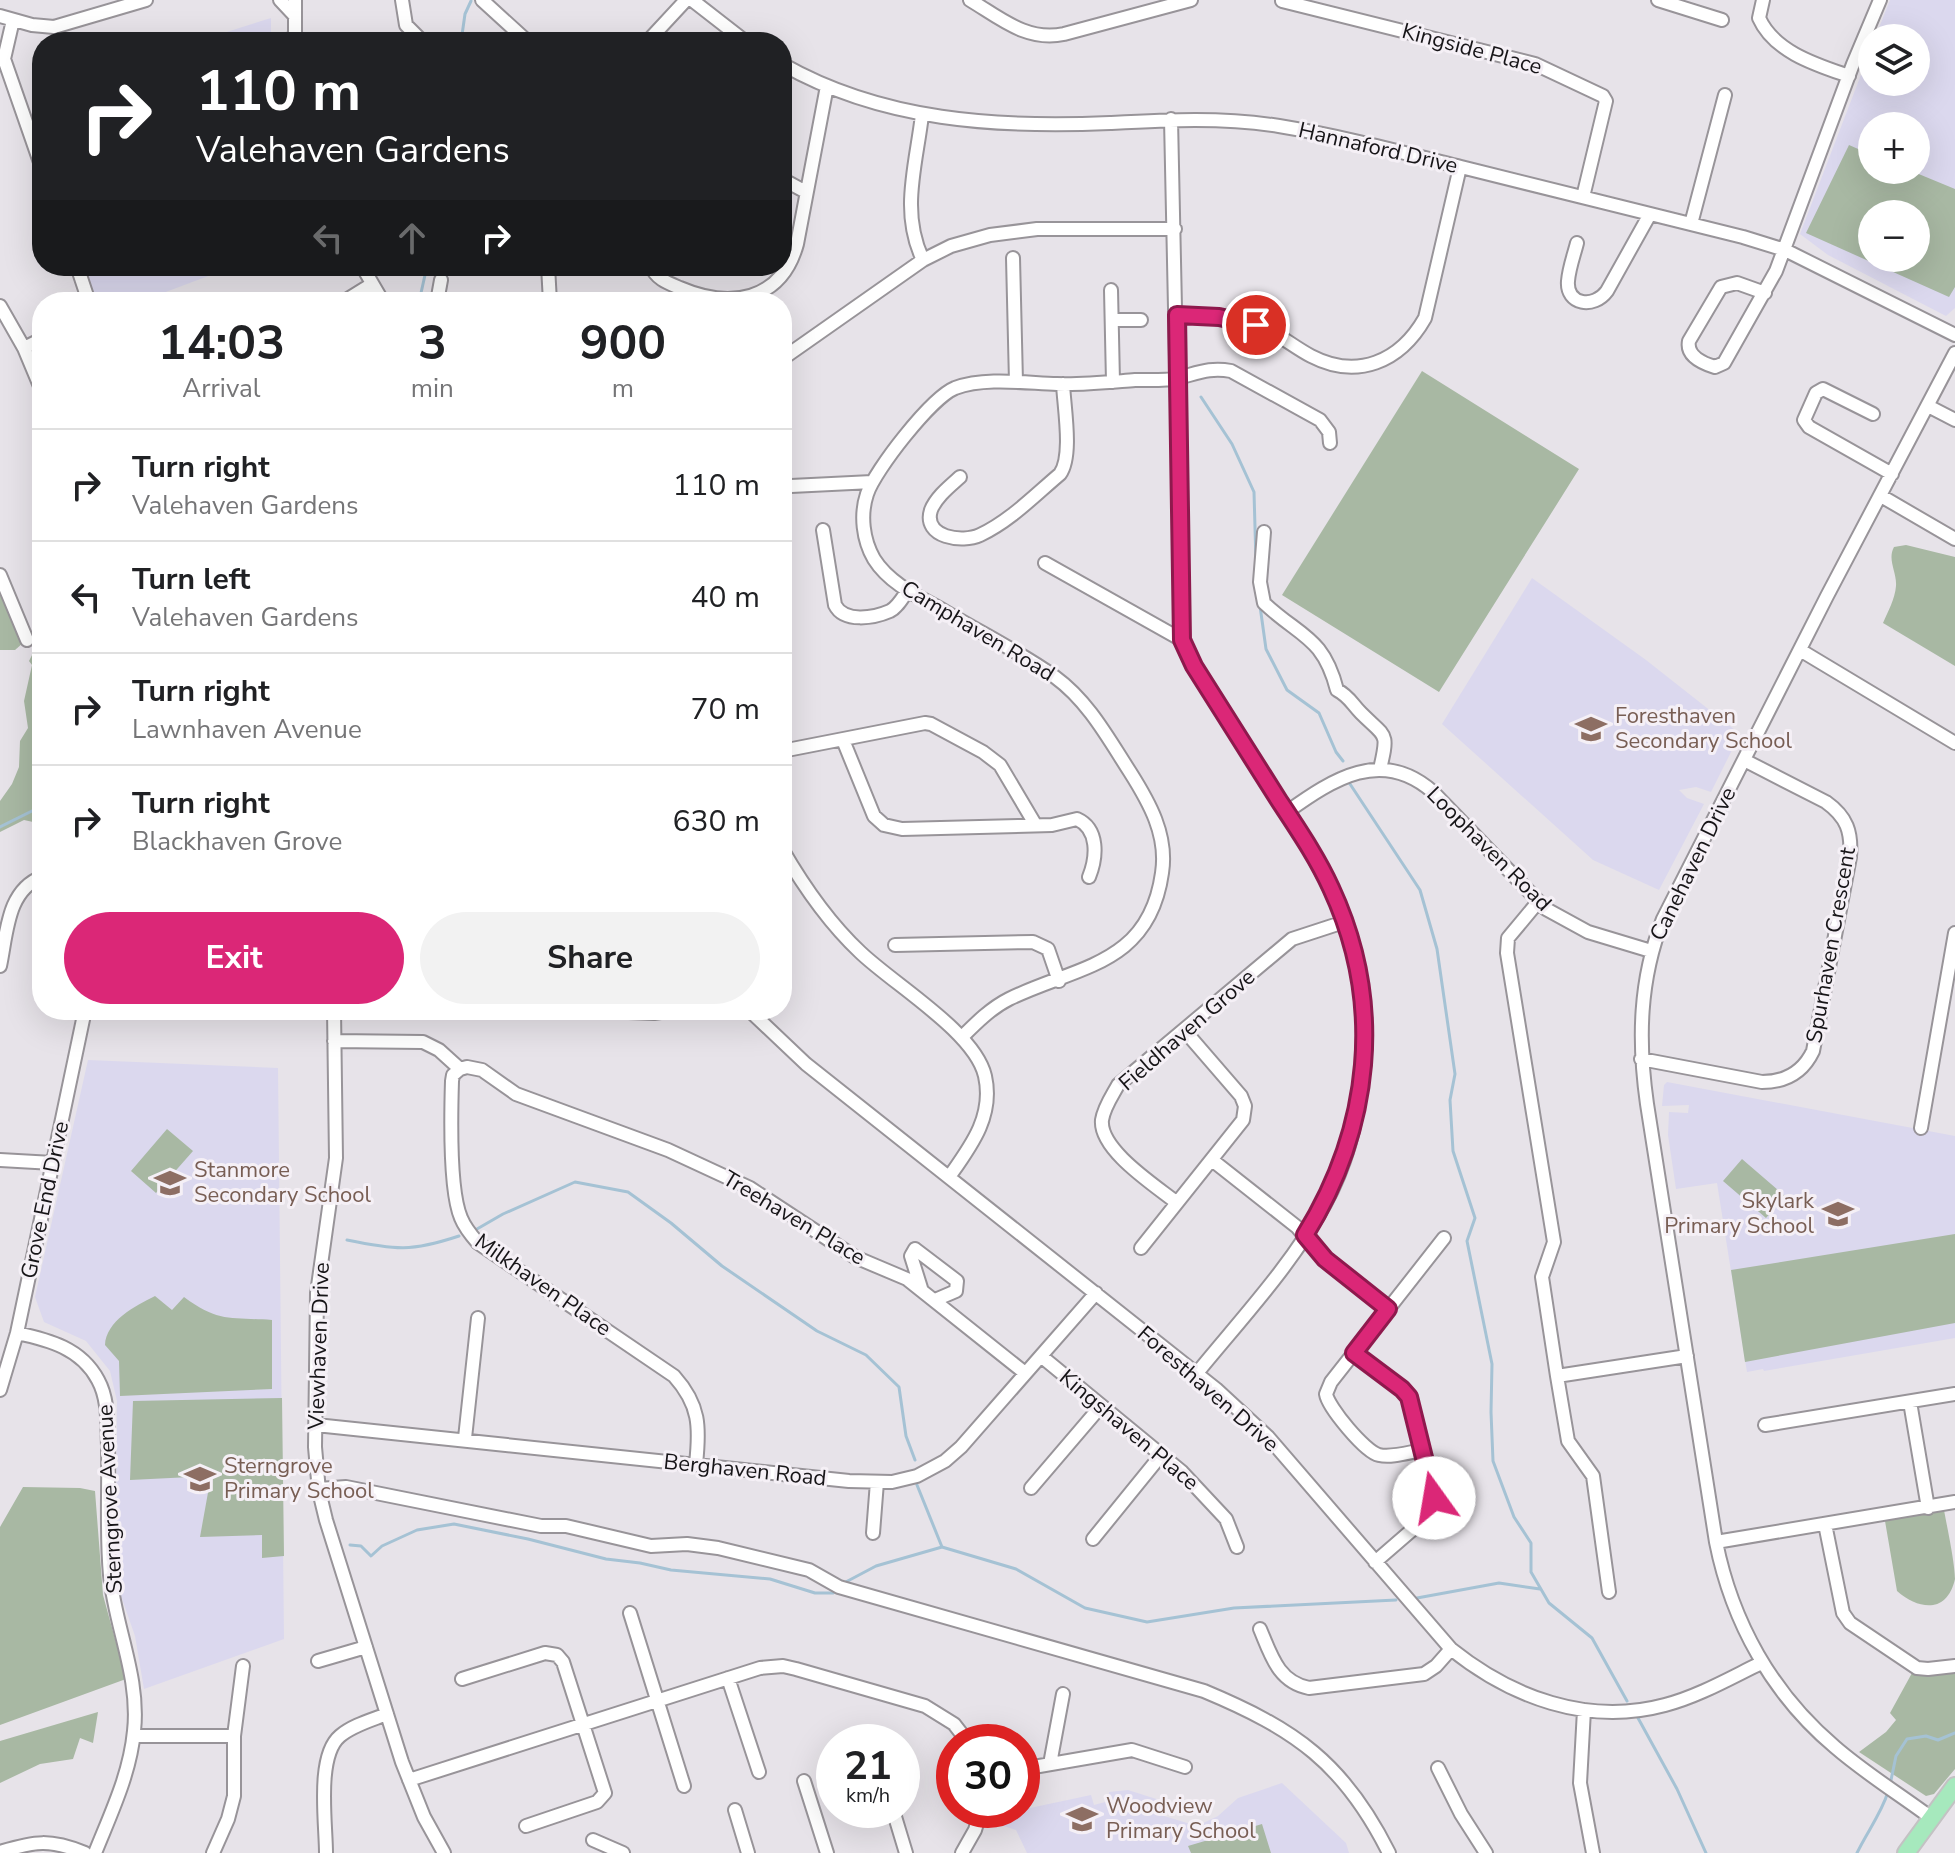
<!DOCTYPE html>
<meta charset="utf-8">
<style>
body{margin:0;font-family:"Nunito Sans",sans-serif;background:#f2f2f2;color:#202124;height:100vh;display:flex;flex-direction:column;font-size:30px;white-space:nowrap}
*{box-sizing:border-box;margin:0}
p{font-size:26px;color:#757577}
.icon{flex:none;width:44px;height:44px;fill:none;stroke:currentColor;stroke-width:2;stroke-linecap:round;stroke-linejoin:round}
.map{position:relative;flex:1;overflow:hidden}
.panel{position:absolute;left:32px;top:292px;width:760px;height:728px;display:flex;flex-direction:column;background:#fff;border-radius:32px;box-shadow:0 8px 32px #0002}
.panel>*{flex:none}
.guide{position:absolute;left:32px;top:32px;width:760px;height:244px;border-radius:32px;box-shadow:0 8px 32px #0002;background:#202124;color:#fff;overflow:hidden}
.fabs{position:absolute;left:1858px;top:24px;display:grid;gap:16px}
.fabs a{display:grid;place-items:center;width:72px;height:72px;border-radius:50%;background:#fff;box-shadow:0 8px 32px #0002;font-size:40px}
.speed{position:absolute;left:816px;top:1724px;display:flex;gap:16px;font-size:40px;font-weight:700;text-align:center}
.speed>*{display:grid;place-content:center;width:104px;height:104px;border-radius:50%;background:#fff;box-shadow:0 8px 32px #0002;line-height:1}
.speed small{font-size:20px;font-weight:400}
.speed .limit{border:12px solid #d22;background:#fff;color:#111}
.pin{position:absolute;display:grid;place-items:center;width:68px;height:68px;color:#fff;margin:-34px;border:4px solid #fff;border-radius:50%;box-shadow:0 2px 8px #0007}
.me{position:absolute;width:88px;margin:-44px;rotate:347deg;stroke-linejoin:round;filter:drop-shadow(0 0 6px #0008)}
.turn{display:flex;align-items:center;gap:28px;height:168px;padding:0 32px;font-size:36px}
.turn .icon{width:104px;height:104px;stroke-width:2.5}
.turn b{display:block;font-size:56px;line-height:68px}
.lanes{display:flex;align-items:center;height:76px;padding:0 32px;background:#0003;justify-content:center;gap:40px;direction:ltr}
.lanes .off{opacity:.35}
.eta{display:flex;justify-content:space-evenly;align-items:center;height:136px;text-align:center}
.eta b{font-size:48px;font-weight:700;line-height:56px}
.button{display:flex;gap:16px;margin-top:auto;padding:16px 32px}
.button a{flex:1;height:92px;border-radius:48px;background:#db2777;color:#fff;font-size:32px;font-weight:700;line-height:92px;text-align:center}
.button a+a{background:#f2f2f2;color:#202124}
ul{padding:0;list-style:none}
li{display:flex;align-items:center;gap:24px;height:112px;padding:0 32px;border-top:2px solid #e0e0e0}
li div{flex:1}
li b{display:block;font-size:30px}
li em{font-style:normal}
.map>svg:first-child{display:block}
</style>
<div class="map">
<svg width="1955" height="1853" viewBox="0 0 1955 1853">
<rect width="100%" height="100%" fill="#e7e3e9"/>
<path fill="#dbd8ee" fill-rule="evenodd" d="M1890,0h65v308l-9,8 -118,-61 -28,-21 72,-188v36h44v-44h-41zM1872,126h44v44h-44zM1872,214h44v44h-44z
M271,18v24h-75l18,-6z
M85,266h150l-96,36h-42z
M1532,578l114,82 94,74 -29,58 -15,-5 -17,3 8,8 17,6 -45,86 -66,-30 -151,-136z
M88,1060l190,8 6,571 -140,50 -9,-53 -15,-43 -4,-36 1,-156 -7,-30 -24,-30 -42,-19 -9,-25z
M1667,1082l288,54v202l-191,33 -1,-2 -16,3 -30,-189 -41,6 -8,-54 1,-23 19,1 1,-8 -27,1 2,-21z
M1282,1783l64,60 3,10h-322l-11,-23 -25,-8 3,-12h28v-3l8,1 61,-13 3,10 15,-4v-9l19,-2 41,13 -5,13 33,10 21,-10 20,-18z"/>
<path fill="#a8b8a3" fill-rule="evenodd" d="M1849,145l23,10v15h37l46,19v98l-6,10 -143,-64zM1872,214h44v44h-44z
M1422,371l157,98 -140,223 -157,-97z
M1906,545l49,12v109l-72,-43c5,-12 12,-24 13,-37 1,-14 -9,-26 -2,-39z
M0,590l23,53 -8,7h-15z
M42,648v176l-18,-4 -24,12v-31l12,-17 7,-17 1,-26 8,-13 -4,-27 8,-36 -3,-4 5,-10z
M167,1129l26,22 -37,42 -25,-22z
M1742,1159l43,37 -19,22 -43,-37z
M1955,1234v89l-210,39 -14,-92z
M155,1296l17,14 12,-13c35,26 47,20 88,23v69l-152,7 -1,-35 -14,-16c1,-24 30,-39 50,-49z
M282,1398l2,158 -22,2v-23l-62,2 11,-61 -81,4 3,-79z
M23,1487l57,1 15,3 8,104 23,84 -126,46v-198z
M1944,1510c3,17 11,53 11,69 -8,35 -36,31 -58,12l-12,-70z
M1955,1670v99l-21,25 -8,2 -67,-44 27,-20 10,-12 -6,-7 22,-40z
M98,1712l-5,31 -13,-5 -7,21 -33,5 -40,19v-42z
M1262,1824l9,29h-80l-3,-7z"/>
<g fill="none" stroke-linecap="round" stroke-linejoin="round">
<path stroke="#a5c2d4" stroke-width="3" d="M461,42l4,-28 6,-13
M419,302l8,-36
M1201,397l31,47 22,48 2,71
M1260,606l6,43 21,41 32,23 17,39 7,9
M1350,784l70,106 17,59 18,125 -5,26 3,51 22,67 -8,23 25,123 -1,48 2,49 21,56 17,26v29l18,31 43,35 35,63
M0,827l42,-21
M477,1229l26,-15 72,-32 53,10 43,31 51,43 95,65 49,24 33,32 7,49 9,24
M347,1240c49,10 64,12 112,-4
M917,1485l25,62 74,22 69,39 62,14 87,-14 162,-8
M350,1545l11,1 10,10 11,-10 35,-16 37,-6 74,15 78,20 34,4 31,7 99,9 45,14h18l4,-3
M842,1584l34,-18 66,-19
M1417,1598l82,-15 41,6
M1638,1718l39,71 29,64
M1890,1785l6,-29 11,-17 19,-3 12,4 17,-7
M1857,1853c10,-21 24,-39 31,-61"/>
<defs>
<path id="minor" d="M280,0l15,16
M402,0l4,25 17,17
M482,0l46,42
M692,0l54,42
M970,0c30,18 57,42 94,34l127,-34
M1658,0l64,20
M1763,0l-4,18c15,34 58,47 90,58
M1282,1l253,63 68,32 3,5 -23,96
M0,16l32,9 22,2 92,-27
M13,20l-9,39 38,109
M292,42l3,-10v-32
M647,42l39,-42
M782,64c100,57 215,64 328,59 57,-3 112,-6 169,3 61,10 122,26 182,41 94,23 188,47 282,70l42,13 170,85
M922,115c-6,51 -22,97 1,145
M1171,119l11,521 12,26c27,42 54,85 81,128 63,99 100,167 86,288 -4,42 -16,85 -36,122 -34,62 -84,115 -128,169
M782,179l24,13
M1691,224l34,-129
M1577,243c-3,12 -8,25 -9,38 -2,24 26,28 39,10l43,-77
M1013,258l3,124
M77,266l12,36
M362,266l21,36
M548,266l2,36
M651,266c5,13 17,17 29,22 49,21 101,14 117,-44l30,-158
M1111,290l2,92
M1765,293l-28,-10 -16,4 -32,54c-3,15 13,22 26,26l9,-4 52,-92 77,-207 27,-64
M343,302l29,-18
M437,302l4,-22
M0,306l24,42 18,43
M1177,315c27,2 54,2 80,10 20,7 35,21 54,31 46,24 89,6 114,-38l35,-151
M1112,320h29
M24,348l18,-9
M782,359l141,-99 28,-14 39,-11 47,-6h138
M1928,406l27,14
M1873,414l-50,-25 -7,4 -12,27 5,7 83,47
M960,477c-10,9 -24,20 -29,33 -9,28 32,33 49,25 30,-14 55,-40 80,-61 13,-18 4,-67 3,-90
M791,486l81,-4
M1881,496l74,43
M823,530l12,75c9,18 39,13 55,6 8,-4 13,-14 18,-21
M1264,532l-4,50 4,21c36,34 59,33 73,87 12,6 15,14 24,23 25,25 28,18 19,56
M1045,563l137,77
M0,575l27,65
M1800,650l155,93
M843,740l31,76 10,9 18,4 150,-4 25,-6c22,10 20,38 12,58
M782,751l143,-28 6,1 52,28 17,13 35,59
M1287,812c46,-33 95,-65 146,-20l113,117 42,23 63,19
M782,849c22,38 46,73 78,103 33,32 115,80 125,124 9,40 -14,70 -36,101
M1538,902l-30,36 -1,15 47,289 -12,35 15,99 11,65 25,35 16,116
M895,945l138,-3 15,7 11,32
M0,966c7,-33 7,-76 42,-89
M334,1010l2,148 -19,135 -2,154 4,44 7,29 76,242 22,55 20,36
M577,1010l77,3 20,-3
M749,1010l57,54 410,325 52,48 183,212c60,48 136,77 214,56 34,-9 65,-27 96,-42
M962,1037c14,-14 29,-29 47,-38 67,-33 140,-33 153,-126 6,-38 -13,-71 -32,-101 -22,-34 -42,-71 -75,-95 -35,-25 -76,-45 -114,-68 -24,-13 -52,-26 -67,-50 -11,-19 -14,-44 -7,-65 8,-24 64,-96 88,-106 30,-11 70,-5 102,-4 26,1 53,-2 78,-4 14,0 30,1 43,-2 20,-5 32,-11 53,-7l89,49 9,12 1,11
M334,1041l89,1 16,8 21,19
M1641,1059l121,23c24,0 41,-10 51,-31l37,-194c2,-25 -3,-40 -24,-55l-82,-42
M1921,1128l34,-195
M0,1160l53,3
M1212,1160l85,67 18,22 73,60
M1177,1203c-21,-17 -78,-53 -75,-83 2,-13 10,-24 16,-35l174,-146 52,-17
M1141,1248l102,-128 2,-14 -4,-10 -57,-66
M921,1288l-10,-32 4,-7 42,32 -1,10 -21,9
M17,1333c32,7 64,15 81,47 11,20 9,44 10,66 1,43 -2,86 2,129 5,52 30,102 24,156 -4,43 -23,82 -39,122
M1354,1353l48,36 7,8 26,106 -8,14 -52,45
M1041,1356l141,116 44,47 11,28
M1557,1376l130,-20
M0,1390l17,-57 68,-323
M1910,1402l18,106
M316,1425l533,56 43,1 25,-6 28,-15 16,-14 135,-154
M1765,1425l190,-31
M465,1438l13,-120
M1423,1450c-13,2 -31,8 -44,5 -14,-3 -51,-48 -53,-61l5,-12 113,-144
M696,1464c4,-37 4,-59 -22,-88l-196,-133c-7,-8 -13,-15 -17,-25 -12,-28 -10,-105 -9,-137l1,-6 7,-6 7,-2 15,3 34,24 152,56 82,38 105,69 52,22 118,94
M1031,1488l70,-82
M319,1489l27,-2 195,39h25l85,20 36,-2 31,4 91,22 30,17 365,104c91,38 140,72 185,162
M1825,1524l18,89 7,10 67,45 11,1 27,-3
M873,1533l4,-51
M1093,1539l69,-85
M1716,1542l239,-40
M630,1613l54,173
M1260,1629c11,26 18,53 49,59l115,-14 12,-8 15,-17
M318,1661l48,-14
M728,1678l31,94
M462,1679l83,-26 12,2 6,7 42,131 -8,9 -71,24
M1584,1710l-4,73 13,70
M134,1736h100
M1050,1764l13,-70
M1438,1768l23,46 25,39
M1022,1769l110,-19 53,17
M409,1780l351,-112 23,-2 13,3 129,37 29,18 14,18
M804,1781l23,72
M735,1810l13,43
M893,1810l13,43
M1930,1817c-31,-23 -65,-44 -95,-70 -63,-53 -103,-125 -119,-205l-69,-438c-9,-63 -8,-124 16,-185l164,-323 128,-243
M593,1840l30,13
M0,1852c35,-11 50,-13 85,1
M213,1853l15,-34 6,-23v-60l9,-70
M326,1853c0,-30 -10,-97 14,-117 13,-11 32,-16 47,-22
M962,1853l13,-23 6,-20"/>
<path id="major" d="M1906,1853l49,-67"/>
</defs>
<use href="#minor" stroke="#989499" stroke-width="16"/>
<use href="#major" stroke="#c3c2c3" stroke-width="20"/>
<use href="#minor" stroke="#fff" stroke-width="12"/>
<use href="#major" stroke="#a6e9bd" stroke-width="16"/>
</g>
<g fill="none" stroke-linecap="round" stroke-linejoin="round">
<defs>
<path id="route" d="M1256,325l-37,-8 -42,-2 5,325 12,26c28,44 56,89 84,133 19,29 39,58 53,89 54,116 40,240 -26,347l20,24 63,50 -34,44 48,36 7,8 25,101"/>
</defs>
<use href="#route" stroke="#8e194d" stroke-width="20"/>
<use href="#route" stroke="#db2777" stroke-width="14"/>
</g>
<defs>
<symbol id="school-bare" viewBox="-9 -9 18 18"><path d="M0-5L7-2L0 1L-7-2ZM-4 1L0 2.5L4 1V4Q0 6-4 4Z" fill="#8d6e63" stroke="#f5f0f6" stroke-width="2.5" paint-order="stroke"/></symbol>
</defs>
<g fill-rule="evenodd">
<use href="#school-bare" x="1569" y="707" width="44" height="44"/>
<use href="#school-bare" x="148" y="1161" width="44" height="44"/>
<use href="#school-bare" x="1816" y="1192" width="44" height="44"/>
<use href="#school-bare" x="178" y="1457" width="44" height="44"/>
<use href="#school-bare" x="1060" y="1797" width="44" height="44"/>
</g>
<g text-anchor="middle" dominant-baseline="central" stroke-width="6" stroke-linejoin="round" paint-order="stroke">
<g font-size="22" fill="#171518" stroke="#f5f0f6">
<text transform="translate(1472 49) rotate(15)">Kingside Place</text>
<text transform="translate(1378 148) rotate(13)">Hannaford Drive</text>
<text transform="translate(978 631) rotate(31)">Camphaven Road</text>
<text transform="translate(1489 849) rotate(45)">Loophaven Road</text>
<text transform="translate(1693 864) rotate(-64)">Canehaven Drive</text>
<text transform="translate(1831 945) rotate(-80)">Spurhaven Crescent</text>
<text transform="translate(1187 1030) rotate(-41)">Fieldhaven Grove</text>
<text transform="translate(45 1200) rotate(-78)">Grove End Drive</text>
<text transform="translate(794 1218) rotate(31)">Treehaven Place</text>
<text transform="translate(543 1285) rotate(35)">Milkhaven Place</text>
<text transform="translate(319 1346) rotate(-88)">Viewhaven Drive</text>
<text transform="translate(1208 1389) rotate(41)">Foresthaven Drive</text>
<text transform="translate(1129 1430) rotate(40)">Kingshaven Place</text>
<text transform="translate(745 1470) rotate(6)">Berghaven Road</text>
<text transform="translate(110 1499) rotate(-93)">Sterngrove Avenue</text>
</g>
<g font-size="22" fill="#785e54" stroke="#f5f0f6" text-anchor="start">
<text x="1615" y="716">Foresthaven<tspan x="1615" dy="25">Secondary School</tspan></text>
<text x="194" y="1170">Stanmore<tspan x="194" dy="25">Secondary School</tspan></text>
<text x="1814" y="1201" text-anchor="end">Skylark<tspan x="1814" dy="25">Primary School</tspan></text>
<text x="224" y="1466">Sterngrove<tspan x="224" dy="25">Primary School</tspan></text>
<text x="1106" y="1806">Woodview<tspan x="1106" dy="25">Primary School</tspan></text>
</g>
</g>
</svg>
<div class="fabs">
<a><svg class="icon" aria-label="layers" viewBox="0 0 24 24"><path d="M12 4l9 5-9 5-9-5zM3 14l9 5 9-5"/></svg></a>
<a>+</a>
<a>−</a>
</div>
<div class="speed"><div>21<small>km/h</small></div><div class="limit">30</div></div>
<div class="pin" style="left:1256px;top:325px;background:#d93025"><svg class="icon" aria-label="arrive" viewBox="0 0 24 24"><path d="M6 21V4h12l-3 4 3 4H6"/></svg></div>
<svg class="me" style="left:1434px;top:1498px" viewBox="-20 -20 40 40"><circle r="19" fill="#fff"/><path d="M0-13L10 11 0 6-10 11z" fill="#db2777"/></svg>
<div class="guide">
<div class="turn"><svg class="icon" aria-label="right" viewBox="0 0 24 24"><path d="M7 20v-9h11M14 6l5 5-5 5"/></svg><div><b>110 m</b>Valehaven Gardens</div></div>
<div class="lanes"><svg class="icon off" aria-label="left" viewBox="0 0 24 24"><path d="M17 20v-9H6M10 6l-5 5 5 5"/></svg><svg class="icon off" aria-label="ahead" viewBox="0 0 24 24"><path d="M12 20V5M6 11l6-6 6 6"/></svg><svg class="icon" aria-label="right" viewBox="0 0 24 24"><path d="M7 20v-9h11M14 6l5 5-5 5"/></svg></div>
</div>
<section class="panel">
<div class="eta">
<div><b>14:03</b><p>Arrival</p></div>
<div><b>3</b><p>min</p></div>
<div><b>900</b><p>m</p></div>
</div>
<ul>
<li><svg class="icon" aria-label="right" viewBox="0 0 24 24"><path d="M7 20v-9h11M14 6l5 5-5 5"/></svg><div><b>Turn right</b><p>Valehaven Gardens</p></div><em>110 m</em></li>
<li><svg class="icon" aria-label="left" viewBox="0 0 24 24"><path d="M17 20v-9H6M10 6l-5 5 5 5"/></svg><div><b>Turn left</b><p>Valehaven Gardens</p></div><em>40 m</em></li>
<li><svg class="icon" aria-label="right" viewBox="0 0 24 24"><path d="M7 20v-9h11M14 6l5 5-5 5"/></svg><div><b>Turn right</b><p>Lawnhaven Avenue</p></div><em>70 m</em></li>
<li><svg class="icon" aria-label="right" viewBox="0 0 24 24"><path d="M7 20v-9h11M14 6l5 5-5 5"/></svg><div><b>Turn right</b><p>Blackhaven Grove</p></div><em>630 m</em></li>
</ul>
<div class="button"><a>Exit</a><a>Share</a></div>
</section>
</div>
